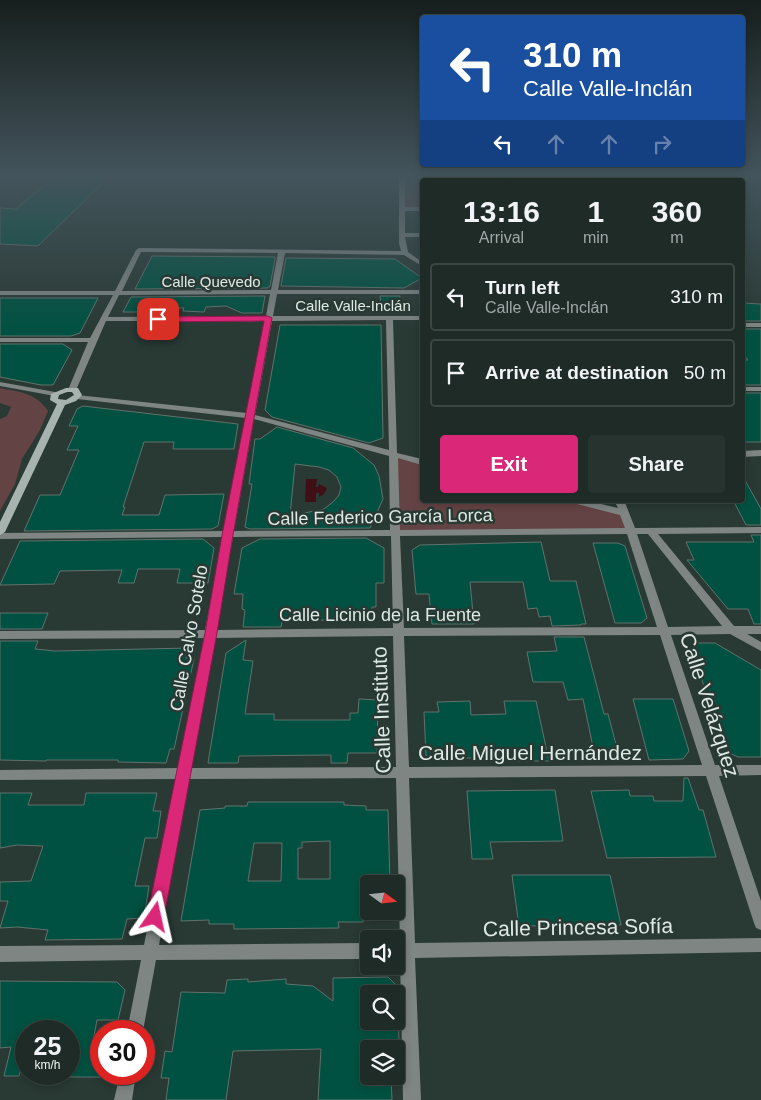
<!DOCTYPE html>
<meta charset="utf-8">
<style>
body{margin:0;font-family:Arial,sans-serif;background:#27332f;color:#f1f3f6;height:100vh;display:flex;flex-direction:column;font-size:19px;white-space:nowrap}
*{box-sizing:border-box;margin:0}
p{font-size:16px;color:#a1a7a7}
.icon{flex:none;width:28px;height:28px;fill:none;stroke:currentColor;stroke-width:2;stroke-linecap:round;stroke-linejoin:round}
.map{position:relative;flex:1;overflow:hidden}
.side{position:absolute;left:420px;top:178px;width:325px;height:325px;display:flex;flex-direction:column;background:#1f2b27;border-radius:5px;box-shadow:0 2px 8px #0003,0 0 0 1px #3c4744}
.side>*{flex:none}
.top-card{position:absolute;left:420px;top:15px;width:325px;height:152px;border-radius:5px;box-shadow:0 2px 8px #0003,0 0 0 1px #3c4744;background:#1a4fa0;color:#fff;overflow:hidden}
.needle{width:32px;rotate:105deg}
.tools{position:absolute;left:360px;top:875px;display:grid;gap:10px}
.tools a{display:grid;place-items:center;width:45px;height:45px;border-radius:5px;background:#1f2b27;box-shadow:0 2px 8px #0003,0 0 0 1px #3c4744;font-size:25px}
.speed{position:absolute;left:15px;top:1020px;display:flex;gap:10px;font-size:25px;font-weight:700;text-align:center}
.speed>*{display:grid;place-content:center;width:65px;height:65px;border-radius:50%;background:#1f2b27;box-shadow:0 2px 8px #0003,0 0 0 1px #3c4744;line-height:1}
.speed small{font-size:12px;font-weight:400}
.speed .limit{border:8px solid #d22;background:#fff;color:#111}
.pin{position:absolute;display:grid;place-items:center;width:42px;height:42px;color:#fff;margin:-21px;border-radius:10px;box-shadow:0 2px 8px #0006}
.me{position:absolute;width:55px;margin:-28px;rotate:11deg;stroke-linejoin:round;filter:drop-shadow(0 0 4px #0008)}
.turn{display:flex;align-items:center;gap:18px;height:105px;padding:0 20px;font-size:22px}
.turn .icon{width:65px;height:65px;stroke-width:2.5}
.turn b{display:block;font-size:35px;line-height:42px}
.lanes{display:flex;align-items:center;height:48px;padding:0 20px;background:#0003;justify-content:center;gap:25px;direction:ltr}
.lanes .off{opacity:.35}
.eta{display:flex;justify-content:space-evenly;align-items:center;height:85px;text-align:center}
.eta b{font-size:30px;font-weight:700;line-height:35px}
.action{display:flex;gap:10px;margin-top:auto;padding:10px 20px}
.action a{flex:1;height:58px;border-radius:5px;background:#db2777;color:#fff;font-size:20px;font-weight:700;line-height:58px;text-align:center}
.action a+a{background:#27332f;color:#f1f3f6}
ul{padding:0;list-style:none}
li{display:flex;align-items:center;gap:15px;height:68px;margin:0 10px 8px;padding:0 10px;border:2px solid #3c4744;border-radius:5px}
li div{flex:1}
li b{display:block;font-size:19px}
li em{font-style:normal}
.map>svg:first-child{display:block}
</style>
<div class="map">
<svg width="761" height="1100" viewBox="0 0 761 1100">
<rect width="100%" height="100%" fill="#293934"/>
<path fill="#644344" d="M402,176h187l2,4h-169v29h-20z
M0,388c20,4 36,5 48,23l-8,19 -18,29 -7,25 -15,27v-92l7,-3 4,-9 -11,-4z
M395,454l27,8v38h150l53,13 6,17 -237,3z"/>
<path fill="#411016" d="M306,479h11l-1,8h2l1,-3 8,4 -3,6 -5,3v-4h-3v9h-11z"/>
<path fill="#005141" stroke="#61726c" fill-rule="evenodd" d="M55,176h55l-72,70 -38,-2v-36l16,1z
M152,256l123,1v2l-5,27 -3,2 -132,1z
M286,258l109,1 27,19 -18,10 -123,-2z
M265,296l-3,17h-20l-16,-7 -20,1 -2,5 -21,-1 1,-3h-39l-1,4h-21l8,-15z
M380,296h20v9h-19z
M0,298h98l-18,35 -9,3h-71z
M742,303l19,1v17h-19z
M280,325h101l2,113 -14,5 -97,-26 -7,-7z
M742,329h19v56h-19v-25h6l-6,-7z
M0,344h63l9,6 -19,35h-12l-41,-8z
M742,393h19v49h-19z
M83,406l155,18 -4,25h-61l1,-7h-30l-21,65h2l-3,8h37l6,-20 59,-1 -6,32 -6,3 -188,2 16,-36h20l19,-45h-12l11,-24h-9l8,-17z
M277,427l76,21 21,17 5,11 4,23 -13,29 -120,1 -5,-2 7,-43h-3l6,-45h5zM295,464l24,3 10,3 8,7 4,10 -2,8 -5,6 -10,8 -34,7z
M742,475l19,34v16h-15l-13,-25h9z
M751,535h10v89h-7l-6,-15h-20l-41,-49h7l-8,-18h68z
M366,538l18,10v35h-8v24h-4v12l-90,2 -1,6h-38l2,-17 -3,-1 1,-15h-9l8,-46 18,-9z
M203,539l11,9 -6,35h-31l3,-14h-42l-4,14h-16l4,-13 -62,1 -6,13 -54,1 20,-44z
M541,542l9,39h26l10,43h-5v1l-29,1 -2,-10 -11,1 -2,-9 -9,1 -5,-27h-53l4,42h-42l-3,-30h-13l-4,-44 8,-5z
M593,543h25l7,3 22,72 -6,5h-26z
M0,613h48l-6,16h-42z
M554,637h30l20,77h4l10,38h-24l-11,-53 -15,1 -5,-18h-30l-6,-30 30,-1z
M246,640l-3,20 10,1 -8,53h29v6h76v-7h8l1,-14 19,1 -1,53h-29l-1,10h-16v-8l-92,1 -1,7h-30l18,-110z
M0,641h38l-3,8 20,2 134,-3 -3,10 8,1 -20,90h-4l-4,14 -48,-1v-2h-72v1l-46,-1z
M696,643h19l46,27v87h-23l-11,-5 -36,-103z
M633,699h40l16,52 -6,8 -34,1z
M470,701l1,14 35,-1 -2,-13h32l13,60h-37l-1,-3h-73v-2h-12l-2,-44h15l-2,-10z
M684,778h4l11,32h4l13,47 -109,1 -16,-67 38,-1 1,6h23l1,5h29z
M555,790l8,51 -73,1 3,17h-21l-5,-68z
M0,793h32l-4,12h56l2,-12h71l-4,18h8l-4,27h-12l-10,48h14l-5,32 -17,1 -5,20 -77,1 3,-10 -31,-3 -17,1 8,-27h-8v-19l31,-1 12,-35 -26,-1 -17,3z
M248,802h96v3l22,1v4h22l2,74h-21v27h21v7l-26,-1 -1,5h-25l1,6 -105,1v-5h-25v-4l-28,1 19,-111 25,-2v-2h22zM330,841v38h-32v-31h4v-6zM254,843h28l-1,38h-33z
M512,875h98l11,50 -102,1z
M388,977l10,10 1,63 -30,-1v27h22l1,24h-74l3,-51 -88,2 -7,49h-60l3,-22h-8l4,-27 7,1 9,-60 44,1 2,-13 21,-1v3l38,-3v5l27,2 20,15v-23zM369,994h27v27h-27z
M0,981l117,1 8,8 -7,30h-21l-7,37 11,1v19h-32v-46h-43v19l-7,26h-15l7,-29 -11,1z"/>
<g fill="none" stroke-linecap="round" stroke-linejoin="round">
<path fill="#7e8583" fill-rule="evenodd" d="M399,176h6v31h17v4h-17v22h17v4h-17l3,15 14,10v4l-18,-11 -119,-2 -7,37h144v4h-145l-4,22h149v4h-29l4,133 25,6v6l-24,-7 2,72 225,-2 -5,-13 -51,-13 -2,-2h17l34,8 -4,-8h10l11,28 126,-1v6l-103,1 76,92h27v8h-14l14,8v9l-31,-17 -59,1 44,130h46v10l-42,1 42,125v29l-5,-2 -2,-5 -48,-147 -297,2 6,165 346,-5v14l-346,6 6,142h-18l-3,-142 -4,1v-16h4l-4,-165 -207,1 -30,166 210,-2v16l-213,1 -13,71h-16l14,-71 -141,2v-16l144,-1 32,-166 -176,1v-10l178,-2 26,-130 -204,1v-8l205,-1 18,-93 -223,2v-6l224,-2 22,-113 -169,-19 -4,-2 4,-2 170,18 18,-92h-159l-30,69 -4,2 -4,-2 20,-48h-88v-4h90l23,-43h-113v-4h115l21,-41 3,-2 262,3 -2,-8zM141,252l137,1 -7,37 -149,1zM270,294l-4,22 -158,1 11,-22zM386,320l3,130 -134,-35 17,-94zM254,419l135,37 1,74 -156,1zM627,534l30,93 -253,1 -4,-92zM637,534h11l74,92 -54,1zM391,536l2,92 -177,2 17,-93zM660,635l42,130 -293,2 -5,-131zM393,636l3,131 -205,1 24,-130z
M742,323h19v4h-19z
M0,382l55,10 4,2 -4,2 -55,-10z
M742,387h19v4h-19z
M761,450v6l-19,1v-6z
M120,1074h16l-4,26h-18z"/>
<path fill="#a7b3af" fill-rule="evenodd" d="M66,388h12l4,7 -6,6 -11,4 -60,127 -5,3v-13l57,-118 -7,-4 1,-6zM67,392h5l2,3 -8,5 -8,-1 1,-4z"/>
</g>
<linearGradient id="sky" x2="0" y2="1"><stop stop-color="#171f1d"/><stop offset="0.53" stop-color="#43545c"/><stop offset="1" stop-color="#43545c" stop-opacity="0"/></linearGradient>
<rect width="761" height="330" fill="url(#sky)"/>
<path fill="#db2777" stroke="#8e194d" d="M268,316l4,2 -39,217 -16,98 -53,284 -3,6 -6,2 -6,-2 -2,-6 58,-284 17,-98 42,-214 -106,1 -3,-3 3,-2z"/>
<g text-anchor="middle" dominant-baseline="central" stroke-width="5" stroke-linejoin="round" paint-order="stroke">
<g font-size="15" fill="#dee8e4" stroke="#293934">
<text x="211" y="281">Calle Quevedo</text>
<text x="353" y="305">Calle Valle-Inclán</text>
</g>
<g font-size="18" fill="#dee8e4" stroke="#293934">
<text transform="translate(380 517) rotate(-1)">Calle Federico García Lorca</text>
<text x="380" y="615">Calle Licinio de la Fuente</text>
<text transform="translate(189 638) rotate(-80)">Calle Calvo Sotelo</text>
</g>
<g font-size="21" fill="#dee8e4" stroke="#293934">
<text transform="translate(710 705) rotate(72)">Calle Velázquez</text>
<text transform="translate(381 710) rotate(-92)">Calle Instituto</text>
<text x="530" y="752">Calle Miguel Hernández</text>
<text transform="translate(578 927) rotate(-1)">Calle Princesa Sofía</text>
</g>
</g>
</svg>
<div class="tools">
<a><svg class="needle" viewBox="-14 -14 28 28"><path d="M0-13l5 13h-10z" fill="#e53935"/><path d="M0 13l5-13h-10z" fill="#a1a7a7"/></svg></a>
<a><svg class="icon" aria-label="sound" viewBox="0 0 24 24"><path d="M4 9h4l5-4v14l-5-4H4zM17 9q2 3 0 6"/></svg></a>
<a><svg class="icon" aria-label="search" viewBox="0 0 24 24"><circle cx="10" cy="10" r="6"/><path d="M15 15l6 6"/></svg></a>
<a><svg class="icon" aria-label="layers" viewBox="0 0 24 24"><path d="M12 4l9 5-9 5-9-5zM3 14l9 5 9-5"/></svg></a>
</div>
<div class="speed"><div>25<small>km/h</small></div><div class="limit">30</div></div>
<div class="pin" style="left:158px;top:319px;background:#d93025"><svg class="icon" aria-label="arrive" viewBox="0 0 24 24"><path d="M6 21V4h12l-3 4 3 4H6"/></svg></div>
<svg class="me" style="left:155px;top:917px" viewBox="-20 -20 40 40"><path d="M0-17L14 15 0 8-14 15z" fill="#db2777" stroke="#fff" stroke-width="4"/></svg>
<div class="top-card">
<div class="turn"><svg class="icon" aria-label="left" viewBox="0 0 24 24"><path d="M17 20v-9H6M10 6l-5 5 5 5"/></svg><div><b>310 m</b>Calle Valle-Inclán</div></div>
<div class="lanes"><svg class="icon" aria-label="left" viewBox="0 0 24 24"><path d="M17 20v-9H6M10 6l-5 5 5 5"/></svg><svg class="icon off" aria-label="ahead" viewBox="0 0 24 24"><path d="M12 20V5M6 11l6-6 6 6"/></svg><svg class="icon off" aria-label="ahead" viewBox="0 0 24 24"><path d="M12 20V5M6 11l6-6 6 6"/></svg><svg class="icon off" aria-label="right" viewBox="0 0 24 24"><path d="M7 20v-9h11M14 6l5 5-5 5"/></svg></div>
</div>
<section class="side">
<div class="eta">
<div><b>13:16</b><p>Arrival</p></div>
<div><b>1</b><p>min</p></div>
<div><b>360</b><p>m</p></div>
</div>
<ul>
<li><svg class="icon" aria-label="left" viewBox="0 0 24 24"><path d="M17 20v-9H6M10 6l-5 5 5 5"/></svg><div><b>Turn left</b><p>Calle Valle-Inclán</p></div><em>310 m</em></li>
<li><svg class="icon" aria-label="arrive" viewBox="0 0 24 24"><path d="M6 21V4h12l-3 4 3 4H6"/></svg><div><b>Arrive at destination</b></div><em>50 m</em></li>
</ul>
<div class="action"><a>Exit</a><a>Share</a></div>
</section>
</div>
